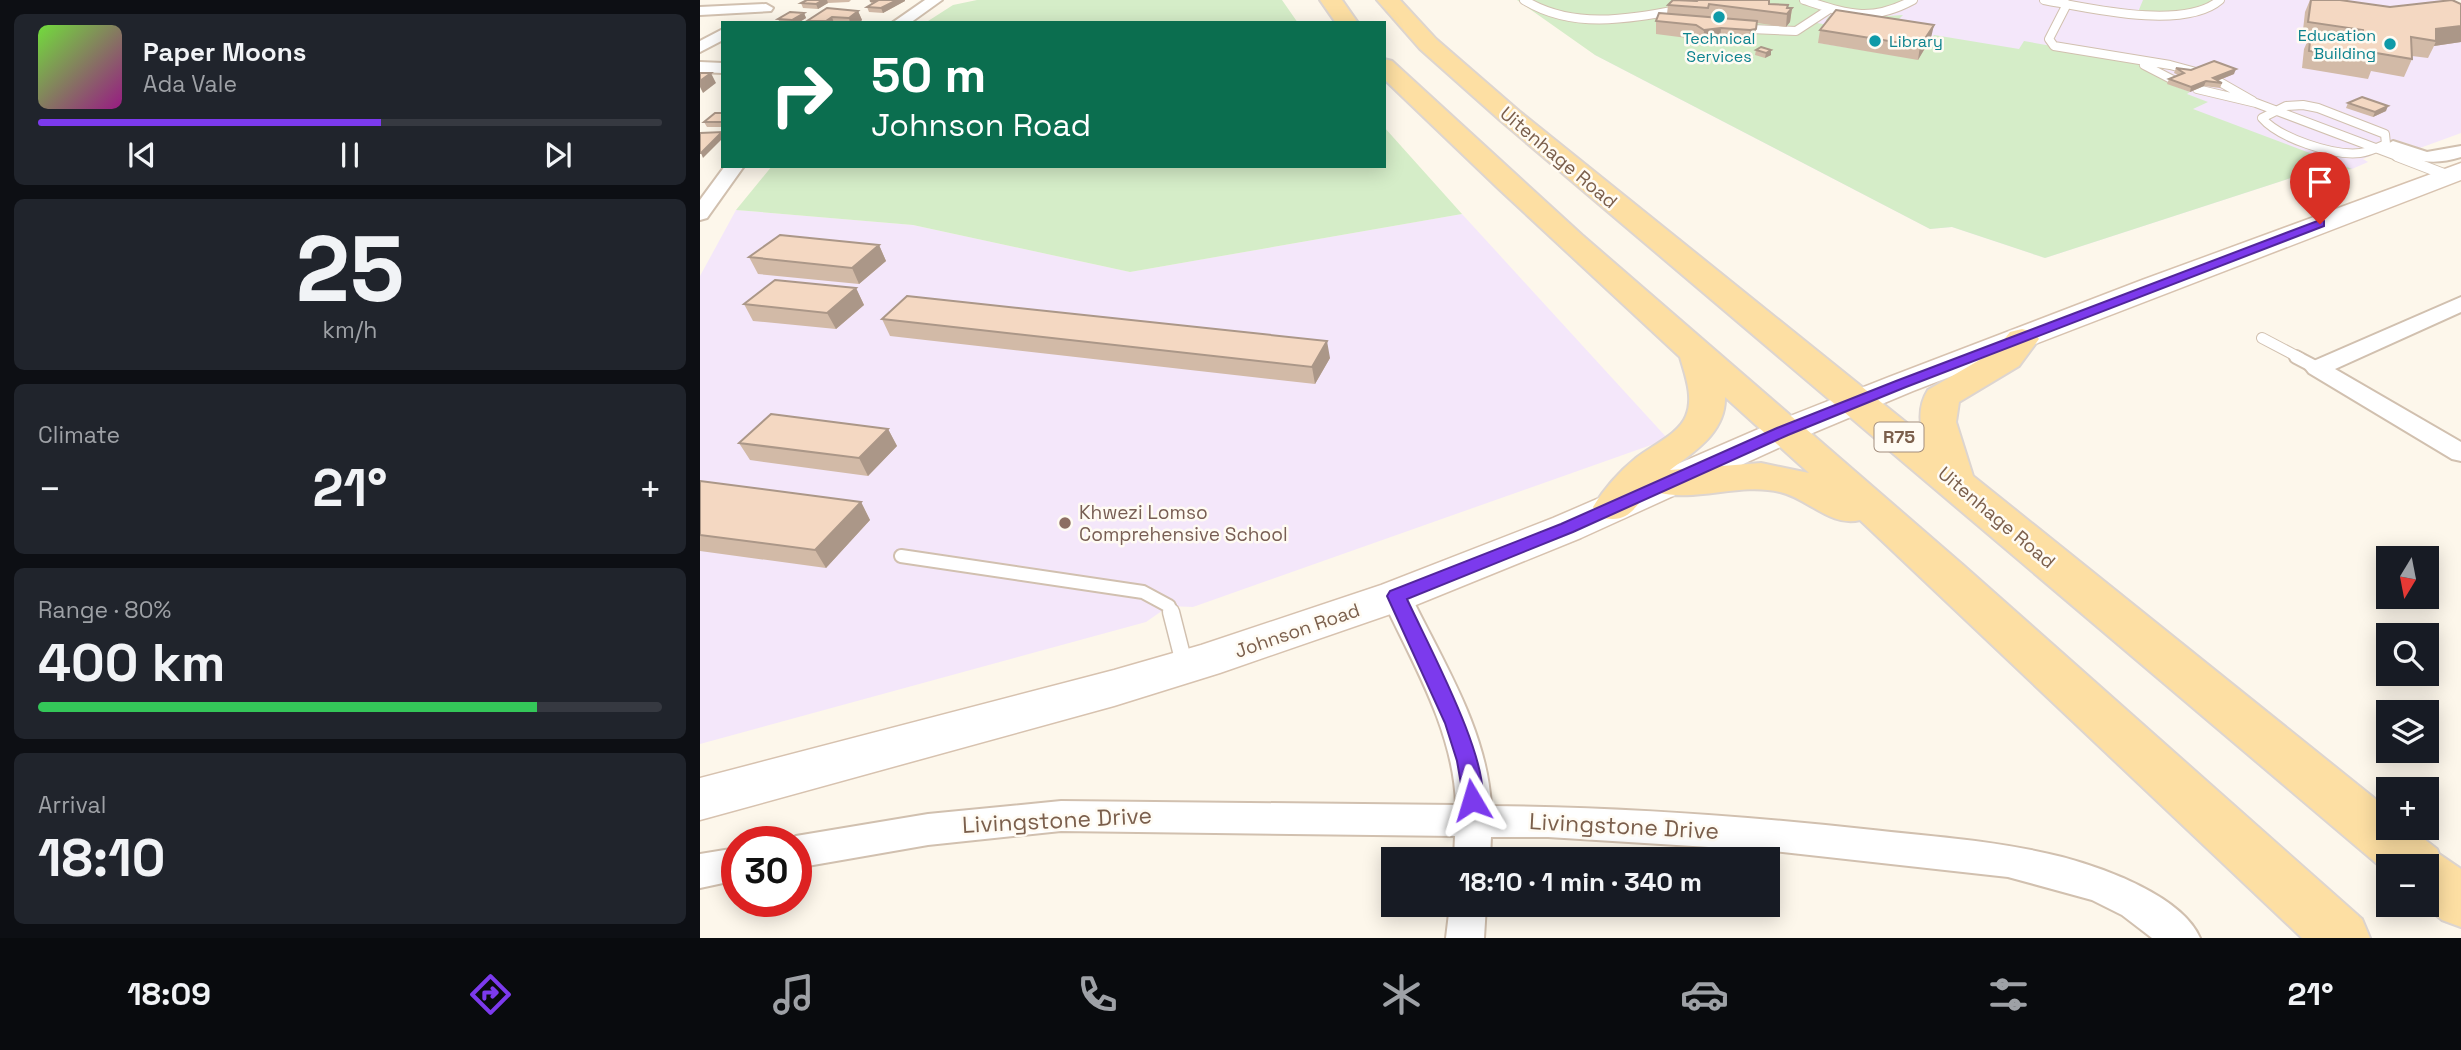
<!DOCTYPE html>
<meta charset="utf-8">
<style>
body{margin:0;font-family:"Space Grotesk",sans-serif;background:#20242c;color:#f1f3f6;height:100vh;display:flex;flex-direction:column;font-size:26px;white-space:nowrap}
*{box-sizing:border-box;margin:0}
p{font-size:23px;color:#9ea1a6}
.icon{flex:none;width:38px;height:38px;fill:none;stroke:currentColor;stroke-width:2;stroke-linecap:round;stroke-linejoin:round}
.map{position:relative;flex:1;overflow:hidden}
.details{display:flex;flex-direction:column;gap:14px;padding:14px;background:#0d0f14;width:700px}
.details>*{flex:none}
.top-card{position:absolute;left:21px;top:21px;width:665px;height:147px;border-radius:0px;box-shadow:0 4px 18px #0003;background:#0b6e4f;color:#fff;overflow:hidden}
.needle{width:46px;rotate:190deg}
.buttons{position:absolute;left:1676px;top:546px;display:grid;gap:14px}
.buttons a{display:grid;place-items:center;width:63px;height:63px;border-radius:0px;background:#171b24;box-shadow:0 4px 18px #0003;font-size:35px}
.speed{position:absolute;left:21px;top:826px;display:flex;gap:14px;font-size:35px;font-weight:700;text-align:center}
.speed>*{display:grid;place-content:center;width:91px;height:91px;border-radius:50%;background:#171b24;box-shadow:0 4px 18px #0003;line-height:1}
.speed .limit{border:10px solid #d22;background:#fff;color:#111}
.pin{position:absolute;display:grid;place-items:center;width:60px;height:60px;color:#fff;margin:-72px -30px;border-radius:50% 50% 50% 0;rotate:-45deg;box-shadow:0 0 7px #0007}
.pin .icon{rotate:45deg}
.me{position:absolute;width:77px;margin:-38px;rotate:353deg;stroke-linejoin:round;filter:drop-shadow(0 0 5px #0008)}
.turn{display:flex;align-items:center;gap:24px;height:147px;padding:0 35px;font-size:32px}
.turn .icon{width:91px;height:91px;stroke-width:2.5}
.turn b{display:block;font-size:49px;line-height:60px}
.big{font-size:52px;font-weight:800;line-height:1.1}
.details .card{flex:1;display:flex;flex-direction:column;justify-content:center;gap:10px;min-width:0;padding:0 24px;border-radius:10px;background:#20242c}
.details .dial{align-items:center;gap:0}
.dial b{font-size:91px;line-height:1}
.song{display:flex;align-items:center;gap:21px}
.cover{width:84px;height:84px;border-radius:10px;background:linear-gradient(135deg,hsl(100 70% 55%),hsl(310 70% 35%))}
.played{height:7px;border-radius:4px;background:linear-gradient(90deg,#7c3aed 55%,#363941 55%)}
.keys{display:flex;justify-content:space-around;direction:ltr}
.heat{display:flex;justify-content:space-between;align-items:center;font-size:38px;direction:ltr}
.charge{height:10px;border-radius:5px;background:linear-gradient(90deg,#34c759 80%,#363941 0)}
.trip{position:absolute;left:681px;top:847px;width:399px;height:70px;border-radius:0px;background:#171b24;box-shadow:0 4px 18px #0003;font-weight:800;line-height:70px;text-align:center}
.menu{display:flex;height:112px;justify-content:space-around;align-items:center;background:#090b0e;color:#9ea1a6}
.menu .icon{width:49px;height:49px}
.menu .selected{color:#7c3aed}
.menu b{font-size:32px;color:#f1f3f6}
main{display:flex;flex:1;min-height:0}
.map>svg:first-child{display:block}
</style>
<main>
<section class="details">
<div class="card">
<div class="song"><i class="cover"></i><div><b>Paper Moons</b><p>Ada Vale</p></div></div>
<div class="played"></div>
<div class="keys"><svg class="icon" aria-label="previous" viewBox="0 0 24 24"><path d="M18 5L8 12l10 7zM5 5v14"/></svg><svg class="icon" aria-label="pause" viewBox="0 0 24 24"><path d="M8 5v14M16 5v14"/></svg><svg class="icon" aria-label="next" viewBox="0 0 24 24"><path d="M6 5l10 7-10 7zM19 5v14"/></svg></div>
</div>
<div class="card dial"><b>25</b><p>km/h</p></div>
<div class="card"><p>Climate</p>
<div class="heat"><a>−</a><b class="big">21°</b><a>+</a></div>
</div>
<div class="card"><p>Range · 80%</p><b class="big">400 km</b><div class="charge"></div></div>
<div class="card"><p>Arrival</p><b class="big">18:10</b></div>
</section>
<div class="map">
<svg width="1761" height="938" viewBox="0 0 1761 938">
<rect width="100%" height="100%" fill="#fdf7eb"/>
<path fill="#f4e7fa" d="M835,0H1752L1761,4V133L1720,148L1703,142L1663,159L1668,162L1652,169L1603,174L1345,258L1252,227L1230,229L895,55Z
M36,210L213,225L430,272L762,214L968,439L493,607L469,606L446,622L0,744V276Z"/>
<path fill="#d5edc8" d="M277,0H582L598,23H225L253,5Z
M817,0H1213L1184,14L1128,10L1112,22L1128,25L1126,20L1129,16L1157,18L1203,15L1189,29L1119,43L1217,59L1234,35L1319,49L1324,41L1434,61L1475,81L1469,84L1490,92L1487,94L1508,102L1493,109L1652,169L1603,174L1345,258L1252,227L1230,229L895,55Z
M1443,0H1520C1510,22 1459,13 1438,12Z
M684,127L762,214L430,272L213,225L36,210L72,166H684Z"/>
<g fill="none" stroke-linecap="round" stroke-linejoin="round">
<g stroke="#d1c0af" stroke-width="10">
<path id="lane-far3" d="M824,0C873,30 928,19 982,9
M1104,0C1148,14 1170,23 1213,0
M1344,0C1388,8 1484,31 1520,0
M1367,4L1349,39L1354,46L1470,65L1496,72
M1051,29L1096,31L1128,10
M1444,65L1475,81
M1518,81L1553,101
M1497,89L1556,103L1702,158
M1603,105L1618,108L1685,134L1686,144C1677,148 1669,152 1660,153C1633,156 1579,138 1562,118L1586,106Z"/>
</g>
<g stroke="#d1c0af" stroke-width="12">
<path id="lane-far2" d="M1697,156L1749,176
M1562,338L1600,358"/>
</g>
<g stroke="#d1c0af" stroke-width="16">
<path id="lane-far1" d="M1596,357L1617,368
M201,556L443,592L469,606L471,614"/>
</g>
<g stroke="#d1c0af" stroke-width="19">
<path id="lane" d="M471,612L485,667"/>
</g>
<g stroke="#d1c0af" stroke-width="4">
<path id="street" d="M225,0H242L210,23H192Z
M66,4L73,8L71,11L0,15V7Z
M23,29V40L0,52V41Z
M0,62L23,63V73L0,72Z
M1693,141L1727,152L1761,146V157C1733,166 1713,161 1687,150L1684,146Z
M25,166H44L7,218L0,220V200Z
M1761,297V312L1635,369L1761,442V461L1752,459L1609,373L1605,368L1609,363Z
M696,585L706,588L711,596C743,662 787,730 791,806C918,807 1046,816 1173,830C1236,837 1300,841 1362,857C1404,868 1482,896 1500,938H1452L1422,915L1392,900L1308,877L1073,851L848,837H791L790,859H754L755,836L361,831L228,845L96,868V842H83L96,836L228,814L361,801L756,805C754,731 712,662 681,596L686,588Z
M37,848V880L0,888V854Z
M750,905H786L784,938H746Z"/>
</g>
<g stroke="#d7c2af" stroke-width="3">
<path id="secondary" d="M1761,163V180L1213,391L1096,440L881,538L711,607L520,673L414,706L0,820V778L414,670L501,645L681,585L853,518L1070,424L1189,377L1442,280Z"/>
</g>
<g stroke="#ddd5d0" stroke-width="4">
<path id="primary" d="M620,0H642L658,23H636Z
M677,0H700L736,39L819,111L1223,436C1219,420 1219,404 1228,390L1295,351L1310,332L1322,329L1334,332L1339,339L1319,366L1259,402L1256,422L1273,476L1689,810V828H1710L1737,849L1739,854L1761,869V927L1742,920L1724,905H1727V866H1689V874L801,121L720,49Z
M684,59L692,61L882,235L1263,565L1662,919L1670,938H1602L1160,520C1132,528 1107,498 1080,492C1039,482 996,503 956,492L953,486C934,507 930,525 899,517L893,507C904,489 920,471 936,458C951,446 979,434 986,416C994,397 985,375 980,357L799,189L684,79ZM1025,397L1109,473L1061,463L970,470C995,451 1026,432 1025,397Z"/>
</g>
<use href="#lane-far3" stroke="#fff" stroke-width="8"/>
<use href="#lane-far2" stroke="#fff" stroke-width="10"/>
<use href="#lane-far1" stroke="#fff" stroke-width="12"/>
<use href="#lane" stroke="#fff" stroke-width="16"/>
<use href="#street" fill="#fff" fill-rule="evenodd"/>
<use href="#secondary" fill="#fff" fill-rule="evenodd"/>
<use href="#primary" fill="#fddfa3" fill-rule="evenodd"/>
</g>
<path fill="#d2baa7" d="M107,0H151L149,2L128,3L118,9L103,8L101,3Z
M172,0H205V1L183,13L169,12L167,7L172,5L170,1Z
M1070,0L1069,4L1092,8L1090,22L1086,27L1057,23L1054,42L1049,43L1020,41L1003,43L995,39L956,34V21L967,14L968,5L997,1Z
M1610,0H1640L1690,7L1761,4V42L1734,46L1728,58L1712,56V59L1704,77L1671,71L1668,79L1602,68L1604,49L1608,40L1602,39L1605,12Z
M158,11L162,20L159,23H108L107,21Z
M104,13L106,18L98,23H80L78,19Z
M1120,30L1231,38L1218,60L1118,43Z
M1056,50L1071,55L1065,58L1055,55Z
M1476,68L1534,74L1517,81L1522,83L1520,88L1504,86L1490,92L1467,84L1469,79L1478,75L1474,73Z
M1648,103L1686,111L1673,117L1646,108Z
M23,113V127H7L4,122Z
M179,245L186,261L159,284L58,274L49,257Z
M156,288L164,305L136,329L53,321L44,304Z
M182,319L630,358L615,384L190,336Z
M188,429L197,446L168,476L50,460L39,443Z
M0,481L161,502L170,520L126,568L0,551Z"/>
<path fill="#ab9788" d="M123,0H127L128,3L118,9L116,4Z
M197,0H205V1L183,13L181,8Z
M1092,8L1090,22L1086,27L1087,14Z
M158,11L162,20L159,23H150L149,18Z
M104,13L106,18L98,23H94L92,20Z
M132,17L134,23H127L126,21Z
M1057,21L1054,42L1049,43L1050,30Z
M1234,25L1231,38L1218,60L1220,46Z
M1761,26V42L1734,46L1736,41V29Z
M1021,28L1020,41L1003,43L1004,30Z
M1071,50V55L1065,58L1066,53Z
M1536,69L1534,74L1514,82L1513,78Z
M11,73L16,83L3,93L0,87V81Z
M1506,81L1504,86L1490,92L1491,87Z
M1688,106L1686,111L1673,117L1675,112Z
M22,132L23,138L3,158L1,153Z
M179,245L186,261L159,284L152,268Z
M156,288L164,305L136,329L127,313Z
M627,341L630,358L615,384L612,367Z
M188,429L197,446L168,476L159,458Z
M161,502L170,520L126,568L115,550Z"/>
<path fill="#f4d8c2" stroke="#ab9788" stroke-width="2" d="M107,0H123L116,4L101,3Z
M172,0H197L181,8L167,7L177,1H170Z
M973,0L997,1L998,0H1069V4L1088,5L1087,8H1092L1087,14L1009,4L1008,8L968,5Z
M1611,0H1640L1690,7L1752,0L1761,4V26L1736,29V41L1711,37L1712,59L1676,53V61L1609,51L1611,32L1662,40L1663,30L1608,22Z
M127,8L158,11L149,18L132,17L126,21H107Z
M1136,10L1234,25L1220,46L1120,30Z
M90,12L104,13L92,20L78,19Z
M959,13L1057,21L1056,29L1050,30L1021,28L1004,30L996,25L956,21Z
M1061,47L1071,50L1066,53L1056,50Z
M1514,61L1536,69L1513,78L1522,83L1506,81L1491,87L1469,79L1484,73L1476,68L1491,70Z
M0,73H11L0,81Z
M1662,97L1688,106L1675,112L1648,103Z
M15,113H23V122H4Z
M22,132L1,153H0V133Z
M80,235L179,245L152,268L49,257Z
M75,280L156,288L127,313L44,304Z
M207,296L627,341L612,367L182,319Z
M71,414L188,429L159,458L39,443Z
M0,481L161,502L115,550L0,535Z"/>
<path fill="#7c3aed" stroke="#51269a" stroke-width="2" d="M1620,220L1624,221V226L1206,387L1088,435L873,532L707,599C724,637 797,771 780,807L772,809L765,807L757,761L745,723L687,596L690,591L861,524L1077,428L1196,381Z"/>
<g fill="#0f9aa8" stroke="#fffbf3" stroke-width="2.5">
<circle cx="1019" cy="17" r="7"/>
<circle cx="1175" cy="41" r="7"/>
<circle cx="1690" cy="44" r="7"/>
</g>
<circle fill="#8d6e63" stroke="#fffbf3" stroke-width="2.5" cx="365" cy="523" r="7"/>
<g text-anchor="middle" stroke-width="5" stroke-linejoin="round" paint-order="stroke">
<g font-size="16" fill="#0d838f" stroke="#fffbf3" text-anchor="end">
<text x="1676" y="41">Education<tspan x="1676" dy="18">Building</tspan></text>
<text x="1019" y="44" text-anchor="middle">Technical<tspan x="1019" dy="18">Services</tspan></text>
<text x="1189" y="47" text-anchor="start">Library</text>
</g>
<rect fill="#fffbf3" stroke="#a38e7e" stroke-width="2" x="1174.5" y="422.5" width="49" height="29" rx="5"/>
<g font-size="18" font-weight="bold" fill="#7b5f4c">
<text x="1199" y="443">R75</text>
</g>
<g font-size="19" fill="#7b5f4c" stroke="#fffbf3">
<text transform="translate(859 157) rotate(40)" y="7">Uitenhage Road</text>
<text transform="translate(1297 517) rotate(40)" y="7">Uitenhage Road</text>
<text transform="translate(597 630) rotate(-19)" y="7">Johnson Road</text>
</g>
<g font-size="19" fill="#785e54" stroke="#fffbf3" text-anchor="start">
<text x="379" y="519">Khwezi Lomso<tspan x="379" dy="22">Comprehensive School</tspan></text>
</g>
<g font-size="23" fill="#7b5f4c" stroke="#fffbf3">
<text transform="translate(357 820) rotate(-3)" y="8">Livingstone Drive</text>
<text transform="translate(924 826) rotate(3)" y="8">Livingstone Drive</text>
</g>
</g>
</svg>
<div class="buttons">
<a><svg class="needle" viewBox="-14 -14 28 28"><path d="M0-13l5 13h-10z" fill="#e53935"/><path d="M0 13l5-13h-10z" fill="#9ea1a6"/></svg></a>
<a><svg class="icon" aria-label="search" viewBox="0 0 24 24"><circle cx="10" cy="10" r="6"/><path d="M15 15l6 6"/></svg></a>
<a><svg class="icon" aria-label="layers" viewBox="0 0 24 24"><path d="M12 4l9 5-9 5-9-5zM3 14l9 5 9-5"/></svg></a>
<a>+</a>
<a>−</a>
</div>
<div class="speed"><div class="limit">30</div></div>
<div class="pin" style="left:1620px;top:224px;background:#d93025"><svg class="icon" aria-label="arrive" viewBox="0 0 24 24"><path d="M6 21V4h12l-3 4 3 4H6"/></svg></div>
<svg class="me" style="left:772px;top:800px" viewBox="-20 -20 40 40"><path d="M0-17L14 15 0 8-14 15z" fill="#7c3aed" stroke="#fff" stroke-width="4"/></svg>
<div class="trip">18:10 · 1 min · 340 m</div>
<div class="top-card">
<div class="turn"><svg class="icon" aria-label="right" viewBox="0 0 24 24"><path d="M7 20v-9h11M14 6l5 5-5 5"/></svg><div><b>50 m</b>Johnson Road</div></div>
</div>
</div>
</main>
<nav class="menu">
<b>18:09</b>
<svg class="icon selected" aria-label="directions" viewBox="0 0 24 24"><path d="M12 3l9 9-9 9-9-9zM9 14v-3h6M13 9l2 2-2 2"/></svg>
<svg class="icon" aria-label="music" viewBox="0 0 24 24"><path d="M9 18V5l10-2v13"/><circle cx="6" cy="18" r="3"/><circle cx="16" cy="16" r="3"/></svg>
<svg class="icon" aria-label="phone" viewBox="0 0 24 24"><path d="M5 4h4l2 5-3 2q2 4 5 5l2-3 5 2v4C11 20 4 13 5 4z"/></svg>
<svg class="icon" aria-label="climate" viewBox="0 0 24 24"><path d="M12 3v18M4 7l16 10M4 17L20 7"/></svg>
<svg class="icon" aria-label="car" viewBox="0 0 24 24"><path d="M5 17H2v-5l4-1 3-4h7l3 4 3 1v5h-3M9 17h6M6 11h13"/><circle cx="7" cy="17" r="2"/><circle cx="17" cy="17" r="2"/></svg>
<svg class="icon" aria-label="filters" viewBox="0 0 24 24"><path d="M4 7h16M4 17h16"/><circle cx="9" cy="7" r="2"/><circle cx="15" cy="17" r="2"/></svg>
<b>21°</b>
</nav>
